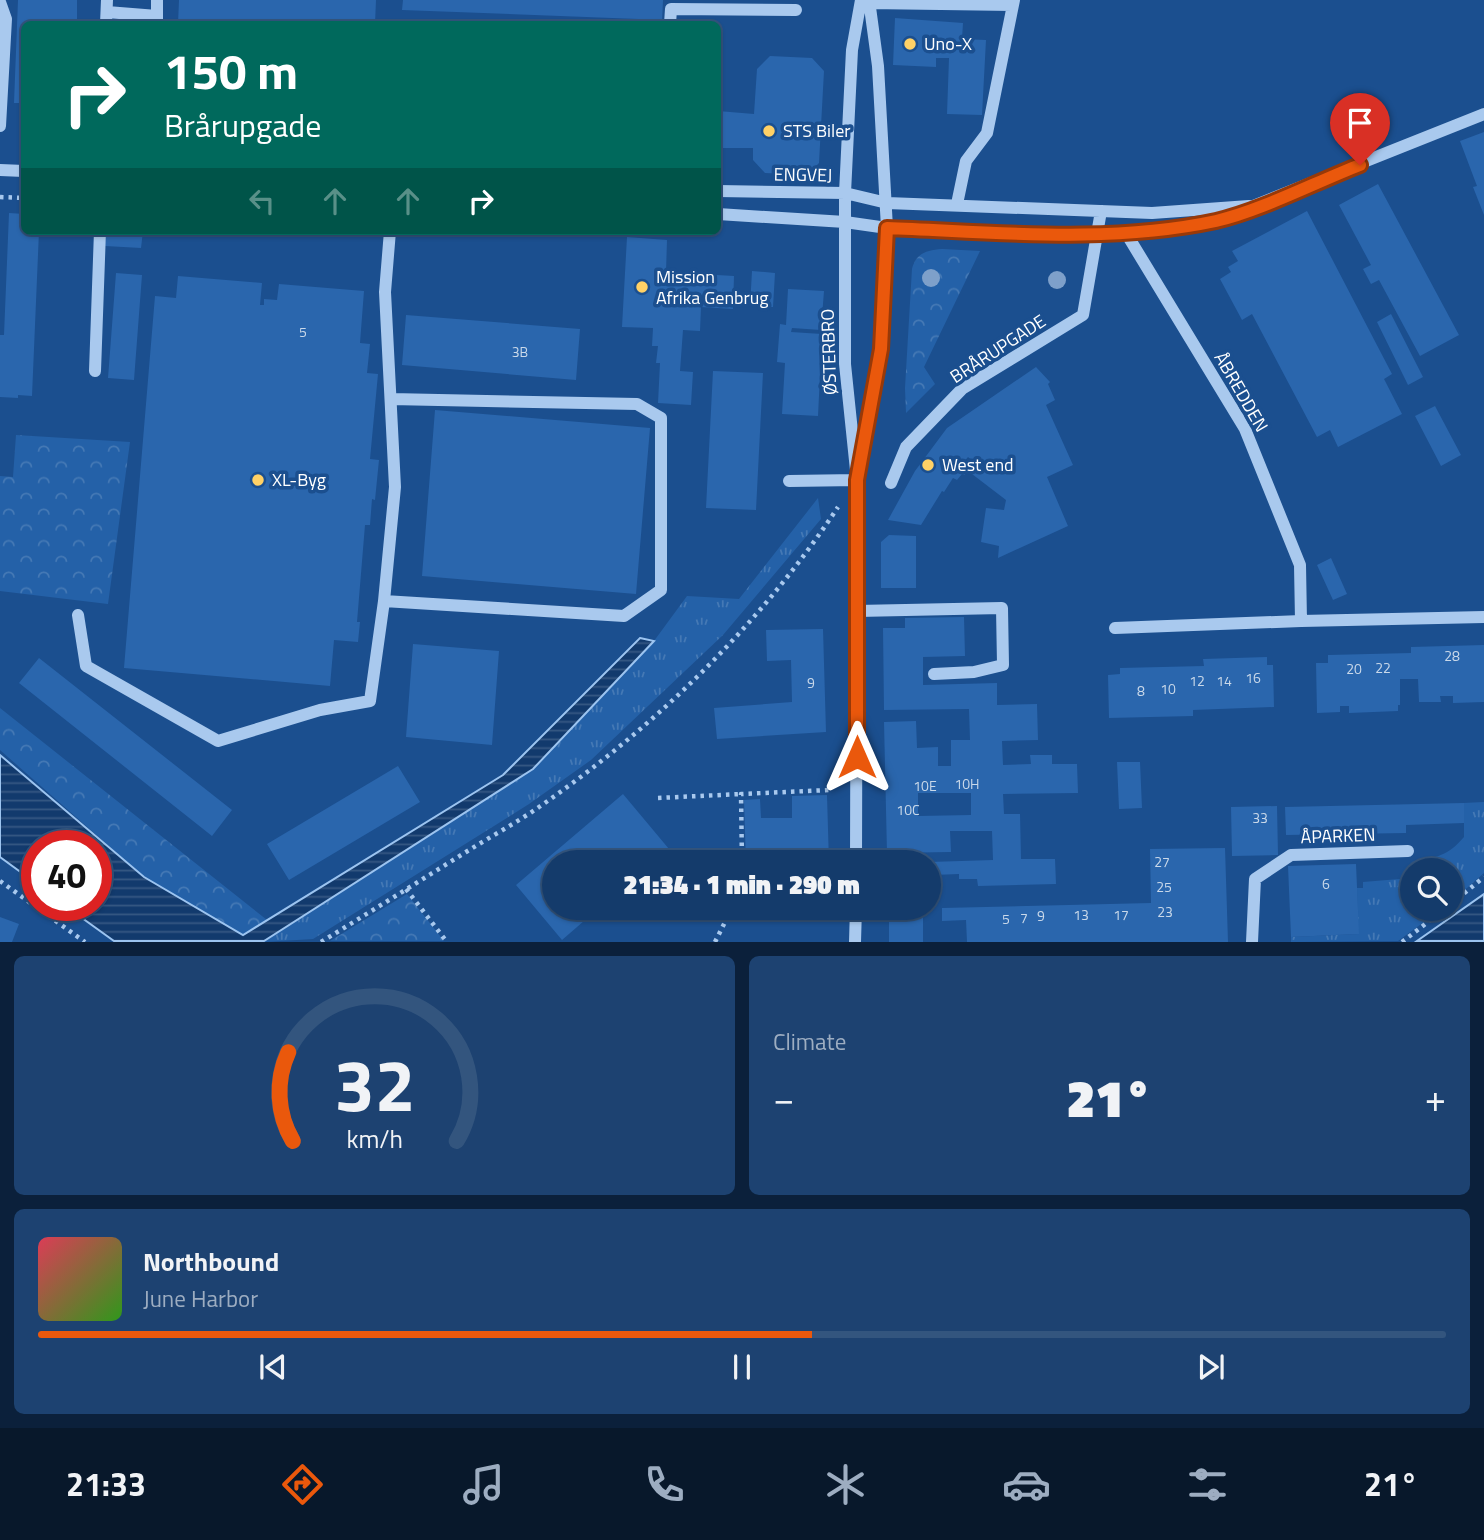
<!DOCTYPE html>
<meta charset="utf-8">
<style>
body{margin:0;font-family:"Titillium Web",sans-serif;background:#1d4271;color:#f1f3f6;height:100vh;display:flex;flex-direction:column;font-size:26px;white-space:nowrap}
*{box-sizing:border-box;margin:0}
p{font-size:23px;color:#9dadc1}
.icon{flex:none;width:38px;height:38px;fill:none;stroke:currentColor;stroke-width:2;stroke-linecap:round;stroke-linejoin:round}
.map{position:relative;height:942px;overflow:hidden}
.panel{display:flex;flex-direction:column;gap:14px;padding:14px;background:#0b203b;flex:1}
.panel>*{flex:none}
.top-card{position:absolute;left:21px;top:21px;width:700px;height:214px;border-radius:10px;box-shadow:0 2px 5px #0004,0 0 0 2px #33557e;background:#00695c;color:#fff;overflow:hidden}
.tools{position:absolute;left:1400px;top:858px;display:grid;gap:14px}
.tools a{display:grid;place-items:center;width:63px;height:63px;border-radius:50%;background:#143b6b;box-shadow:0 2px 5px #0004,0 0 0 2px #33557e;font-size:35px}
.speed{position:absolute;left:21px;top:830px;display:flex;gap:14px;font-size:35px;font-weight:700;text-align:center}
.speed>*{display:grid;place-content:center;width:91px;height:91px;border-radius:50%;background:#143b6b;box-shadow:0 2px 5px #0004,0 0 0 2px #33557e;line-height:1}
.speed .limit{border:10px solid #d22;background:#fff;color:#111}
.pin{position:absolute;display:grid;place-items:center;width:60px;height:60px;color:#fff;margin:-72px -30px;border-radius:50% 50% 50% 0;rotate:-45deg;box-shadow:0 0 7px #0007}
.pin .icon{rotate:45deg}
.me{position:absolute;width:77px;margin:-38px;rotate:0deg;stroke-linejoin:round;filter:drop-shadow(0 0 5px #0008)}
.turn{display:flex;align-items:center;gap:24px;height:147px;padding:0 28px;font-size:32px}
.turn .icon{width:91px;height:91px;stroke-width:2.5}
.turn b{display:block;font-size:49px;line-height:60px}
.lanes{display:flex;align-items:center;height:66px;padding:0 28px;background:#0003;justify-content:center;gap:35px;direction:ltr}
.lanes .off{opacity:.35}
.big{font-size:52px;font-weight:800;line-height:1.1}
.panel .tile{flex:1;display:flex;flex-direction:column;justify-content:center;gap:10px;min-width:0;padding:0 24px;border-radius:10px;background:#1d4271}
.panel .dial{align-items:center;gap:0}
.dial svg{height:182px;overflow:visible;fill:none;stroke:#33557e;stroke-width:7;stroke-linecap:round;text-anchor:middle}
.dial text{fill:#f1f3f6;stroke:none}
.song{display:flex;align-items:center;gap:21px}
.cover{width:84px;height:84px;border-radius:10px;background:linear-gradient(135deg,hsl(350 70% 55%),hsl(110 70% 35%))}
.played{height:7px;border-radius:4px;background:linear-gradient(90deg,#ea580c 55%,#33557e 55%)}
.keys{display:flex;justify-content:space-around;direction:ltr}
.heat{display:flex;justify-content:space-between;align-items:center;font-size:38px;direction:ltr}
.panel .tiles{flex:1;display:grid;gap:14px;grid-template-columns:1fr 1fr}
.tile:last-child{grid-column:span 2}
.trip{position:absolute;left:542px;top:850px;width:399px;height:70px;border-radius:35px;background:#143b6b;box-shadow:0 2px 5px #0004,0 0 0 2px #33557e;font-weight:800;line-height:70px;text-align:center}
.tabs{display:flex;height:112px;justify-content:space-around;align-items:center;background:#08182b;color:#9dadc1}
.tabs .icon{width:49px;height:49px}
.tabs .on{color:#ea580c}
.tabs b{font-size:32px;color:#f1f3f6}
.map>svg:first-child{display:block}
</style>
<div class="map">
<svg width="1484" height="942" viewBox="0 0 1484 942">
<defs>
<pattern id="grass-tufts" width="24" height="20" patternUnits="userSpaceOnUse" patternTransform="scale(1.75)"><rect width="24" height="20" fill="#2461a8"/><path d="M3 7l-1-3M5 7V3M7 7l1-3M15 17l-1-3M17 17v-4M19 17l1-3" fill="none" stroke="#4579b5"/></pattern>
<pattern id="forest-crowns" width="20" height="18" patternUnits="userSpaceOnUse" patternTransform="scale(1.75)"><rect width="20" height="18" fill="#2461a8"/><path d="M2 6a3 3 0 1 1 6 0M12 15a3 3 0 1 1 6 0" fill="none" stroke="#4579b5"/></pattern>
<pattern id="water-rules" width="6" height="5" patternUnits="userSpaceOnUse" patternTransform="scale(1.75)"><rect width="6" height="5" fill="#123a6d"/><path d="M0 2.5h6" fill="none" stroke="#365883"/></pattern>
</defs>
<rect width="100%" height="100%" fill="#1b4f8f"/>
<path fill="url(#grass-tufts)" d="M818,498L821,519L723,635L591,760L529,804L313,939L264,942L533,769L654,641L687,596L739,599Z
M1484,802V873L1451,902V870H1413L1412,862C1437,857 1448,856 1464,837V803Z
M1412,878V908H1443L1398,941L1291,942V937L1358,934L1357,888H1363V882Z"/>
<path fill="url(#forest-crowns)" d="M942,249L980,251L924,367L935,384L906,413L905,388L912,269C916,253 927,250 942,249Z
M16,435L130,442L108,604L0,591V476L13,477Z
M0,708L267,920L243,935L144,877L0,750Z
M407,894L444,941H330Z"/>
<path fill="url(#water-rules)" stroke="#9cc4f0" stroke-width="2" d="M640,638L654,641L533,769L264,941H114L64,905H96V845H37V884L0,857V755L144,877L243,935L503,775Z
M1484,894V941H1417Z"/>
<path fill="#2a66ad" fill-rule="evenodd" d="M18,0H77V24H24V103H14Z
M179,0H376L375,24H178Z
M403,0H663L662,23L638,21V19L402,10Z
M895,18L963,23L962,39L986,40L982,115L947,114L949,58H936V67L893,65Z
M770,56L812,58L824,71L819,163L807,175L765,173L753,160V148H718V111L754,114L757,69Z
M1484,132V215L1473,187L1477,186L1460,141Z
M1378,184L1459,335L1420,356L1379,280L1371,284L1363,269L1371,265L1339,205Z
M1307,211L1392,374L1384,379L1402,414L1338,447L1330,430L1317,437L1252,314L1242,320L1220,279L1231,272L1228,267L1238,261L1232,251Z
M9,213L24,214V231H39L32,396L18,395V398L0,397V335H4Z
M106,231H143L141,248L105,246Z
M627,237L667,240L666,272L734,276L733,309L701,307L700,331L683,330L680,371L693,372L691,405L658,403L660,363H656L658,346H652L653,328L622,327Z
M752,271L775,273L773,307L750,306Z
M116,273L142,275L134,380L108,378Z
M178,276L262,283L260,305H264V299L277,300L279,284L364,291L360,343L370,344L367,373L378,374L370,459L379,460L375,500L372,499L370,525H365L357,622H360L358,642L334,640L330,686L124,668L155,296L176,298Z
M788,289L824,291L821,330L792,328L791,332L822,334L818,416L782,414L785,363L777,362L780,324L786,325Z
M1391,314L1423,377L1408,385L1377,322Z
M406,315L580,329L576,380L402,365Z
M1036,367L1050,382L1048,384L1055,400L1046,405L1073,465L1047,477L1068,526L998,558L999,546L981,542L986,508L1004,510L1006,500L972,474L978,465L968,457L963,463L967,466L965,475L962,474L957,480L953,478L944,492L942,491L921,525L888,520L915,471L947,428Z
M713,371L763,373L756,510L706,508Z
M1435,406L1461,455L1441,466L1415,416Z
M435,410L650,428L636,594L422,576Z
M889,535L916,536V588H881V542Z
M1331,558L1347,594L1333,600L1317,565Z
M964,617L965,656L923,657V685L997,683V705L1037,704L1038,740L1002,741L1003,765L1031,764L1030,755H1052V764H1077L1078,793L1003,794L1004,814H1020L1021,859H1055L1056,884L978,886L977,879H959V874L933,875L929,871V862L993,860L992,831H950L951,852L887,853L884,722L916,721L917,748L938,747V766H951V740H970L969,709L884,710L883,628H905V618ZM918,793H971V815L918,816Z
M823,629L826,732L717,739L714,708L792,702L791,660L767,661L766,630Z
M413,644L499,651L492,745L406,737Z
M1484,645V702L1453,703V696H1440L1441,702H1419L1418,679H1400V705H1398V711L1349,713V706H1340V712L1317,713L1316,663H1328V655L1411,653V647Z
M1267,657V665H1273L1274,707L1193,710V716L1109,718L1108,675L1120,674V668L1204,666L1203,659Z
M39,658L232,810L212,836L19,683Z
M1117,762H1140L1142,808L1119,809Z
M398,766L420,802L289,880L267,844Z
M623,794L669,849L653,863H555V908H599L562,940L516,885Z
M827,795L829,863H746L744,800L760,799L761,818H792V796Z
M1464,803V823L1406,825V833L1286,835L1285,807Z
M1277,806L1278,855L1232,856L1231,807Z
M1225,848L1228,942H967L966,920L942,921V908L1151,903L1150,849Z
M1356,864L1359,934L1291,937L1288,866Z
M889,908H923V942H889Z
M0,917L19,924L12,942H0Z"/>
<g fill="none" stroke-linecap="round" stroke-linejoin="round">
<path stroke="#a9c9ee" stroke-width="4.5" stroke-dasharray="3.5 5" stroke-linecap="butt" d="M0,197L24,198
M658,798L741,794
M742,863L741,794L830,790
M0,881L85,942
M406,889L447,942
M1451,904L1484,877
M321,942C370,912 418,882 466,852C490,837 516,823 539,807C655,727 760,625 838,507
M715,942L732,908
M1402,942L1446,908"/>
<path stroke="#a9c9ee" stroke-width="12" d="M0,2L6,19L0,126
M869,3L1013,5
M107,12L157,16
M106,24L107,0
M157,24V0
M670,24L671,9L796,10
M0,170L24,171
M718,191L845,193L887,203L1152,213L1249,206
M957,204L966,161L987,133L1014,0
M718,214L845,222L887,228L1097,235L1150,232L1218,220L1484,114
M1126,233L1245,429L1300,565L1301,621L1484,617
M95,371L100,231
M859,465L881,349L887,228L878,66L869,0
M789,481L857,480
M891,483L906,447L962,389L1083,315L1101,211
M384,601L624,616L661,590V418L637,404L391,399
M857,611L1002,608L1003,665L974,672L934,674
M78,615L86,666L218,741L320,710L370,701L384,601L395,487L385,292L390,231
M1115,628L1301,621
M856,863L857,480L845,364V193L852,50L861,0
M855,942L856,908
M1252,942L1255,879L1291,855L1408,851"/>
</g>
<g fill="#7ea0ca">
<circle cx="931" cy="278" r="9"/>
<circle cx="1057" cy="280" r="9"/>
</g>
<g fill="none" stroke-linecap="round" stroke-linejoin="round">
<g stroke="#983908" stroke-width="18">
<path id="route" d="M857,757V480L881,349L887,228C996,232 1108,244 1216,221C1260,211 1316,182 1360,165"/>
</g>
<use href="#route" stroke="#ea580c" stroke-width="12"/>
</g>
<g fill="#ffd166" stroke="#1b4f8f" stroke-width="2.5">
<circle cx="910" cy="44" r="7"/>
<circle cx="769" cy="131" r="7"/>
<circle cx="642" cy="287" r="7"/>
<circle cx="928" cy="465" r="7"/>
<circle cx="258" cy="480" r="7"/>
</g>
<g text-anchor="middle" stroke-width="7" stroke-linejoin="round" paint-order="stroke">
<g font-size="14" fill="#cad9ea">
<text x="303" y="337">5</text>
<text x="520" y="357">3B</text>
<text x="1452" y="661">28</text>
<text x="1383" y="673">22</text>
<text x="1354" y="674">20</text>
<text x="1253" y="683">16</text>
<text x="1197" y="686">12</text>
<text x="1224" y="686">14</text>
<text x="811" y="688">9</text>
<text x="1168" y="694">10</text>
<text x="1141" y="696">8</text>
<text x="967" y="789">10H</text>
<text x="925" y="791">10E</text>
<text x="908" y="815">10C</text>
<text x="1260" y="823">33</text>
<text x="1162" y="867">27</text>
<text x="1326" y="889">6</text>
<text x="1164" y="892">25</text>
<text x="1165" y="917">23</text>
<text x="1081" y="920">13</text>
<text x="1121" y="920">17</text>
<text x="1041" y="921">9</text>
<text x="1024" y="923">7</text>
<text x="1006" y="924">5</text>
</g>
<g font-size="18" fill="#fff" stroke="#1b4f8f" text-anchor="start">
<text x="924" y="50">Uno-X</text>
<text x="783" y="137">STS Biler</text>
<text x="656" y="283">Mission<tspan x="656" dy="21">Afrika Genbrug</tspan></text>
<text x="942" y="471">West end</text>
<text x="272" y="486">XL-Byg</text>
</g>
<g font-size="18" fill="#fff" stroke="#1b4f8f">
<text transform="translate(803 175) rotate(1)" y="6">ENGVEJ</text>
<text transform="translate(998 349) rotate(-33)" y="6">BRÅRUPGADE</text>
<text transform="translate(829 352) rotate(-92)" y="6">ØSTERBRO</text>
<text transform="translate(1241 392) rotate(60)" y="6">ÅBREDDEN</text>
<text transform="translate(1338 836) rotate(-2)" y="6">ÅPARKEN</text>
</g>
</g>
</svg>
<div class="tools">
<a><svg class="icon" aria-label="search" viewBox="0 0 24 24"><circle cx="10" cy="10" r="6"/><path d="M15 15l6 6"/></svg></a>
</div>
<div class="speed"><div class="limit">40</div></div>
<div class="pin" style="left:1360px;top:165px;background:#d93025"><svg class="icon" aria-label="arrive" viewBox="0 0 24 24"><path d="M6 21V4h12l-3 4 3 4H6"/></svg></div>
<svg class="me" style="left:857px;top:757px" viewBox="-20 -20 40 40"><path d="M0-17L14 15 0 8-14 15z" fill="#ea580c" stroke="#fff" stroke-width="4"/></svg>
<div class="trip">21:34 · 1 min · 290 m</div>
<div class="top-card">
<div class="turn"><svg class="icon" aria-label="right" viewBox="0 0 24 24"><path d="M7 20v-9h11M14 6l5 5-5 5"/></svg><div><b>150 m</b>Brårupgade</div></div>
<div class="lanes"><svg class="icon off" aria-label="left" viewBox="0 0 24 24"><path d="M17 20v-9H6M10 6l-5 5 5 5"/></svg><svg class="icon off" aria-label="ahead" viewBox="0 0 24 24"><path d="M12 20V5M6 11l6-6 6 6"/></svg><svg class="icon off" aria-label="ahead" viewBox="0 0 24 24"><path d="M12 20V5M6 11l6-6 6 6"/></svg><svg class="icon" aria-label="right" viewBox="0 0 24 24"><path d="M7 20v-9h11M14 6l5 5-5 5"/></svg></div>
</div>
</div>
<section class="panel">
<div class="tiles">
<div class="tile dial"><svg viewBox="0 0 100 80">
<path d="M14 69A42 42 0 1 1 86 69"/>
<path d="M14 69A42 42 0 0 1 12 30" stroke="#ea580c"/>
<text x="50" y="56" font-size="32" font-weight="700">32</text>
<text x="50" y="72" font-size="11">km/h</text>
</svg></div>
<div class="tile"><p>Climate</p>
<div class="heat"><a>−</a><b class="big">21°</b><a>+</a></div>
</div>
<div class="tile">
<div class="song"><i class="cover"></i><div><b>Northbound</b><p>June Harbor</p></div></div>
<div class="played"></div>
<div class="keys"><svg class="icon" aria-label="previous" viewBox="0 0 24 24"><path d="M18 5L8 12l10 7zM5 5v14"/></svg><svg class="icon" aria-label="pause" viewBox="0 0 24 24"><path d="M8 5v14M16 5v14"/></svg><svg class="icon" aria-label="next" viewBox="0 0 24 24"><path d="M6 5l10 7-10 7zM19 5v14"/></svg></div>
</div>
</div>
</section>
<nav class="tabs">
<b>21:33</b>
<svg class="icon on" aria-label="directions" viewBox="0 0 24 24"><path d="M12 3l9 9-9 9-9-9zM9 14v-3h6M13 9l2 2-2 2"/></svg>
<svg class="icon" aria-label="music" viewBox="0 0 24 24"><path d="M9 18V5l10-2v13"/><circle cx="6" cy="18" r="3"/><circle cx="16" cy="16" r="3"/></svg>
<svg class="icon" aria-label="phone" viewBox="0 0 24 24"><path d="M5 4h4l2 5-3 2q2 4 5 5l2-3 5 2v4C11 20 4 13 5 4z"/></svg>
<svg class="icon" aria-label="climate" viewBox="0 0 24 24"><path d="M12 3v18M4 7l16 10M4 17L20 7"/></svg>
<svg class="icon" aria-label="car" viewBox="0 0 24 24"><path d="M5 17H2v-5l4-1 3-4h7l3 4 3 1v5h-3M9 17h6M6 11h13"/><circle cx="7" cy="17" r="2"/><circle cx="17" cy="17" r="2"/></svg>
<svg class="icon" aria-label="filters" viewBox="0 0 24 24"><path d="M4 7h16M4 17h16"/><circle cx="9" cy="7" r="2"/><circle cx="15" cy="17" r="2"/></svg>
<b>21°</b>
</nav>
